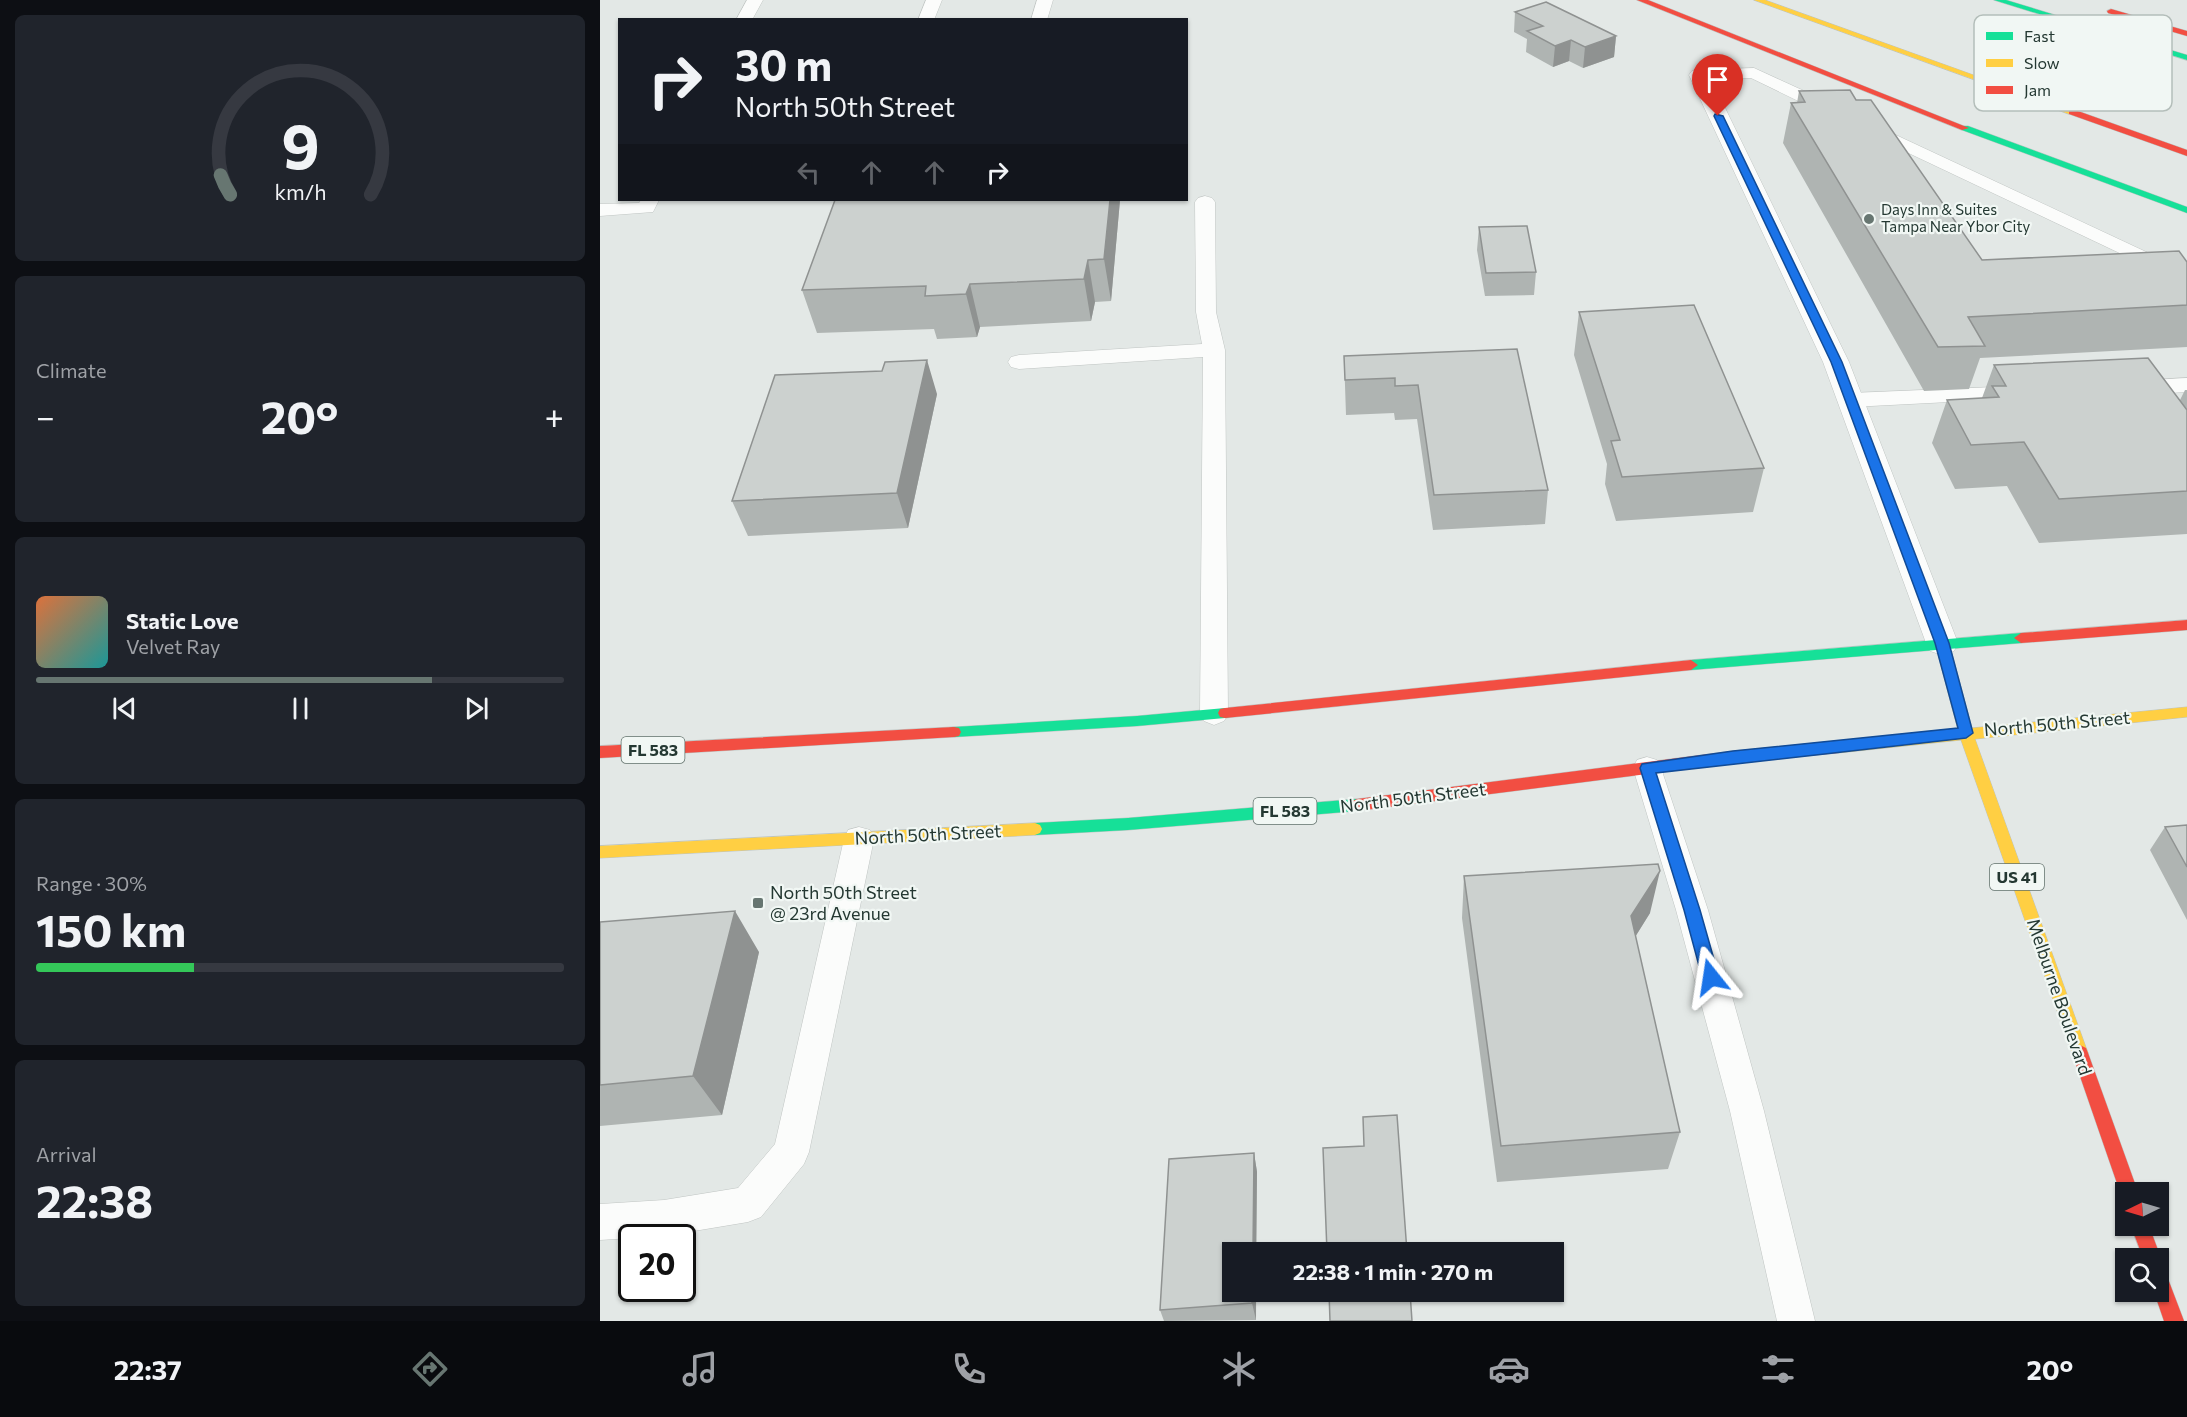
<!DOCTYPE html>
<meta charset="utf-8">
<style>
body{margin:0;font-family:Commissioner,sans-serif;background:#20242c;color:#f1f3f6;height:100vh;display:flex;flex-direction:column;font-size:22px;white-space:nowrap}
*{box-sizing:border-box;margin:0}
p{font-size:20px;color:#9ea1a6}
.icon{flex:none;width:33px;height:33px;fill:none;stroke:currentColor;stroke-width:2;stroke-linecap:round;stroke-linejoin:round}
.map{position:relative;flex:1;overflow:hidden}
.sheet{display:flex;flex-direction:column;gap:15px;padding:15px;background:#0d0f14;width:600px}
.sheet>*{flex:none}
.banner{position:absolute;left:18px;top:18px;width:570px;height:183px;border-radius:0px;box-shadow:0 2px 4px #0004;background:#171b24;color:#f1f3f6;overflow:hidden}
.needle{width:39px;rotate:265deg}
.controls{position:absolute;left:1515px;top:1182px;display:grid;gap:12px}
.controls a{display:grid;place-items:center;width:54px;height:54px;border-radius:0px;background:#171b24;box-shadow:0 2px 4px #0004;font-size:30px}
.speed{position:absolute;left:18px;top:1224px;display:flex;gap:12px;font-size:30px;font-weight:700;text-align:center}
.speed>*{display:grid;place-content:center;width:78px;height:78px;border-radius:50%;background:#171b24;box-shadow:0 2px 4px #0004;line-height:1}
.speed .limit{border:3px solid #111;border-radius:9px;background:#fff;color:#111}
.pin{position:absolute;display:grid;place-items:center;width:51px;height:51px;color:#fff;margin:-62px -26px;border-radius:50% 50% 50% 0;rotate:-45deg;box-shadow:0 0 6px #0007}
.pin .icon{rotate:45deg}
.me{position:absolute;width:66px;margin:-33px;rotate:345deg;stroke-linejoin:round;filter:drop-shadow(0 0 4px #0008)}
.turn{display:flex;align-items:center;gap:21px;height:126px;padding:0 18px;font-size:27px}
.turn .icon{width:78px;height:78px;stroke-width:2.5}
.turn b{display:block;font-size:42px;line-height:51px}
.lanes{display:flex;align-items:center;height:57px;padding:0 18px;background:#0003;justify-content:center;gap:30px;direction:ltr}
.lanes .off{opacity:.35}
.big{font-size:45px;font-weight:700;line-height:1.1}
.sheet .widget{flex:1;display:flex;flex-direction:column;justify-content:center;gap:9px;min-width:0;padding:0 21px;border-radius:9px;background:#20242c}
.sheet .dial{align-items:center;gap:0}
.dial svg{height:156px;overflow:visible;fill:none;stroke:#363941;stroke-width:7;stroke-linecap:round;text-anchor:middle}
.dial text{fill:#f1f3f6;stroke:none}
.song{display:flex;align-items:center;gap:18px}
.cover{width:72px;height:72px;border-radius:9px;background:linear-gradient(135deg,hsl(20 70% 55%),hsl(180 70% 35%))}
.played{height:6px;border-radius:3px;background:linear-gradient(90deg,#677671 75%,#363941 75%)}
.keys{display:flex;justify-content:space-around;direction:ltr}
.heat{display:flex;justify-content:space-between;align-items:center;font-size:33px;direction:ltr}
.charge{height:9px;border-radius:4px;background:linear-gradient(90deg,#34c759 30%,#363941 0)}
.trip{position:absolute;left:622px;top:1242px;width:342px;height:60px;border-radius:0px;background:#171b24;box-shadow:0 2px 4px #0004;font-weight:700;line-height:60px;text-align:center}
.dock{display:flex;height:96px;justify-content:space-around;align-items:center;background:#090b0e;color:#9ea1a6}
.dock .icon{width:42px;height:42px}
.dock .active{color:#677671}
.dock b{font-size:27px;color:#f1f3f6}
main{display:flex;flex:1;min-height:0}
.map>svg:first-child{display:block}
</style>
<main>
<section class="sheet">
<div class="widget dial"><svg viewBox="0 0 100 80">
<path d="M14 69A42 42 0 1 1 86 69"/>
<path d="M14 69A42 42 0 0 1 9 59" stroke="#677671"/>
<text x="50" y="56" font-size="32" font-weight="700">9</text>
<text x="50" y="72" font-size="11">km/h</text>
</svg></div>
<div class="widget"><p>Climate</p>
<div class="heat"><a>−</a><b class="big">20°</b><a>+</a></div>
</div>
<div class="widget">
<div class="song"><i class="cover"></i><div><b>Static Love</b><p>Velvet Ray</p></div></div>
<div class="played"></div>
<div class="keys"><svg class="icon" aria-label="previous" viewBox="0 0 24 24"><path d="M18 5L8 12l10 7zM5 5v14"/></svg><svg class="icon" aria-label="pause" viewBox="0 0 24 24"><path d="M8 5v14M16 5v14"/></svg><svg class="icon" aria-label="next" viewBox="0 0 24 24"><path d="M6 5l10 7-10 7zM19 5v14"/></svg></div>
</div>
<div class="widget"><p>Range · 30%</p><b class="big">150 km</b><div class="charge"></div></div>
<div class="widget"><p>Arrival</p><b class="big">22:38</b></div>
</section>
<div class="map">
<svg width="1587" height="1321" viewBox="0 0 1587 1321">
<rect width="100%" height="100%" fill="#e3e8e6"/>
<g fill="none" stroke-linecap="round" stroke-linejoin="round">
<g stroke="#c0c5c3" stroke-width="1">
<path id="lane" d="M147,0H163L152,20H136Z
M326,0H342L334,20H318Z
M437,0H453L447,20H431Z
M1154,68L1237,106L1240,110L1237,114H1225L1151,78L1099,80L1091,75L1099,70Z
M1268,122L1587,271V285L1262,131L1259,127L1262,123Z
M605,196L612,198L615,202L616,312L625,350L628,714L624,721L614,725L604,721L600,714L603,357L419,369L411,367L408,362L411,357L419,355L602,344L596,312L595,202L598,198Z
M41,200H59L53,212L0,216V204L39,203Z
M1587,378V392L1534,395L1526,393L1523,388L1526,383L1534,381Z
M1420,386L1428,388L1431,393L1428,398L1251,407L1243,405L1240,400L1243,395L1251,393Z
M1047,757L1057,760L1061,768L1108,910L1164,1111L1215,1321H1177L1130,1111L1076,910L1033,768L1037,760Z
M259,827L270,830L274,839L209,1152L204,1164L161,1217L148,1222L64,1236L0,1240V1204L64,1200L138,1188L175,1144L244,839L248,830Z"/>
</g>
<g stroke="#c0c5c3" stroke-width="1">
<path id="street" d="M1099,69L1106,71L1109,75L1249,362L1358,643L1354,651L1342,655L1330,651L1326,643L1223,362L1089,75L1092,71Z"/>
</g>
<g stroke="#bcc4c2" stroke-width="1">
<path id="fast" d="M1394,0H1406L1587,55V60Z
M1362,126H1368L1587,207V213L1362,130Z
M1421,633L1428,638L1421,643L1091,670L1084,665L1091,660Z
M625,708L630,709L632,713L630,717L625,718L537,726L354,737L349,736L347,732L349,728L354,727L537,716Z
M757,799L762,801L764,805L762,809L757,811L528,830L435,835L430,833L428,829L430,825L435,823L528,818Z"/>
</g>
<g stroke="#bcc4c2" stroke-width="1">
<path id="slow" d="M1154,0H1165L1476,112L1469,114Z
M1342,638L1349,643L1372,728L1587,707V717L1375,739L1488,1053L1486,1058L1480,1061L1474,1058L1472,1053L1361,740L1238,753L1233,751L1231,747L1233,743L1238,741L1358,730L1335,643Z
M435,823L440,825L442,829L440,833L435,835L0,858V846Z"/>
</g>
<g stroke="#bcc4c2" stroke-width="1">
<path id="jam" d="M1037,0H1048L1369,128L1362,130Z
M1511,9L1587,31V36L1508,13L1507,11Z
M1469,110H1475L1587,150V156L1469,114Z
M1587,620V630L1421,643L1414,638L1421,633Z
M1091,660L1098,665L1091,670L625,718L620,717L618,713L620,709L625,708Z
M354,727L359,728L361,732L359,736L354,737L0,758V746Z
M1238,741L1243,743L1245,747L1243,751L1238,753L1133,763L757,811L752,809L750,805L752,801L757,799L1133,751Z
M1480,1045L1486,1048L1488,1053L1538,1192H1526V1199L1520,1192L1472,1053L1474,1048Z
M1531,1226H1549L1561,1258L1559,1265L1558,1258H1543Z
M1558,1269L1565,1271L1584,1321H1564L1554,1292H1558Z"/>
</g>
<use href="#lane" fill="#fbfcfb" fill-rule="evenodd"/>
<use href="#street" fill="#fbfcfb" fill-rule="evenodd"/>
<use href="#fast" fill="#16e098" fill-rule="evenodd"/>
<use href="#slow" fill="#ffcf43" fill-rule="evenodd"/>
<use href="#jam" fill="#f24e42" fill-rule="evenodd"/>
</g>
<path fill="#afb4b2" d="M915,12L1016,36L1014,57L983,68L969,61L953,67L926,52L927,39L914,32Z
M1199,91L1256,100L1382,260L1587,262V347L1380,358L1369,389L1324,391L1183,143L1191,103H1197Z
M520,200L511,301L495,302L491,321L380,327L377,337L337,339L334,329L217,333L202,290Z
M879,227L936,272L934,295L885,296L877,250Z
M979,312L1164,468L1153,512L1016,521L1005,484L1007,464L974,355Z
M917,349L948,490L945,524L833,530L817,419L795,420L794,413L746,415L744,356Z
M1394,365L1580,400L1585,390H1587V534L1439,543L1407,486L1355,489L1332,443L1347,400L1382,398Z
M337,394L308,528L148,536L132,501Z
M1587,825V920L1550,850L1565,827Z
M864,876L1050,913L1035,937L1080,1132L1068,1169L897,1182L862,918Z
M0,922L159,952L122,1115L0,1126Z
M654,1153L657,1172L656,1320L564,1321L560,1310Z"/>
<path fill="#8f9291" d="M1016,36L1014,57L983,68L985,47Z
M971,40L969,61L953,67L955,46Z
M510,200H520L511,301L504,259Z
M488,260L495,302L491,321L484,279Z
M370,284L380,327L377,337L366,294Z
M327,360L337,394L308,528L297,493Z
M1060,871L1050,913L1022,958L1031,916Z
M135,911L159,952L122,1115L93,1076Z
M654,1153L657,1172L656,1252H653Z
M652,1292H656V1320L652,1303Z"/>
<path fill="#ccd1cf" stroke="#8f9291" stroke-width="1.5" d="M946,2L1016,36L985,47L971,40L955,46L927,31L943,26L915,12Z
M1250,90L1256,100H1271L1382,260L1579,251L1587,262V305L1368,317L1385,346L1338,347L1191,103L1205,102L1199,91Z
M235,200H510L504,259L488,260L484,279L370,284L366,294L325,296L326,286L202,290Z
M927,226L936,272L886,273L879,227Z
M1094,305L1164,468L1022,477L1011,441L1020,440L979,312Z
M917,349L948,490L834,495L818,385L795,386V378L745,380L744,356Z
M1548,358L1587,410V491L1459,499L1424,442L1371,445L1347,400L1399,397L1392,386H1406L1394,365Z
M327,360L297,493L132,501L175,375L282,371L285,362Z
M1587,825V867L1565,827Z
M1058,864L1060,871L1031,916L1080,1132L901,1146L864,876Z
M135,911L93,1076L0,1085V922Z
M797,1115L807,1252H727L723,1148L764,1146L763,1117Z
M654,1153L653,1252H633V1292H652V1303L560,1310L569,1159Z
M729,1292H810L812,1321H730Z"/>
<path fill="#1a73e8" stroke="#114b97" stroke-width="1.5" d="M1115,114L1123,116L1242,362L1349,643L1373,733L1366,738L1056,773L1100,910L1119,977L1116,982L1111,984L1105,982L1102,977L1084,910L1040,768L1042,764L1133,751L1358,728L1335,643L1231,362L1114,116Z"/>
<g fill="#677671" stroke="#f1f7f4" stroke-width="2">
<circle cx="1269" cy="219" r="6"/>
<rect x="152" y="897" width="12" height="12" rx="3"/>
</g>
<g text-anchor="middle" stroke-width="4.5" stroke-linejoin="round" paint-order="stroke">
<g font-size="15" fill="#243832" stroke="#f1f7f4" text-anchor="start">
<text x="1281" y="215">Days Inn &amp; Suites<tspan x="1281" dy="17">Tampa Near Ybor City</tspan></text>
</g>
<g fill="#f1f7f4" stroke="#62716c" stroke-width="1.5">
<rect x="21.5" y="737" width="63" height="26" rx="4.5"/>
<rect x="653.5" y="798" width="63" height="26" rx="4.5"/>
<rect x="1390" y="864" width="54" height="26" rx="4.5"/>
</g>
<g font-size="16" font-weight="bold" fill="#243832">
<text x="53" y="756">FL 583</text>
<text x="685" y="817">FL 583</text>
<text x="1417" y="883">US 41</text>
</g>
<g font-size="18" fill="#243832" stroke="#f1f7f4">
<text transform="translate(1457 724) rotate(-5)" y="6">North 50th Street</text>
<text transform="translate(813 798) rotate(-7)" y="6">North 50th Street</text>
<text transform="translate(328 835) rotate(-3)" y="6">North 50th Street</text>
<text transform="translate(1459 997) rotate(71)" y="6">Melburne Boulevard</text>
</g>
<g font-size="18" fill="#243832" stroke="#f1f7f4" text-anchor="start">
<text x="170" y="899">North 50th Street<tspan x="170" dy="21">@ 23rd Avenue</tspan></text>
</g>
</g>
<rect x="1374" y="15" width="198" height="96" rx="9" fill="#f1f7f4" stroke="#b4beba" stroke-width="1.5"/>
<rect x="1386" y="32" width="27" height="8" fill="#16e098"/>
<rect x="1386" y="59" width="27" height="8" fill="#ffcf43"/>
<rect x="1386" y="86" width="27" height="8" fill="#f24e42"/>
<g font-size="16" fill="#243832">
<text x="1424" y="42">Fast</text>
<text x="1424" y="69">Slow</text>
<text x="1424" y="96">Jam</text>
</g>
</svg>
<div class="controls">
<a><svg class="needle" viewBox="-14 -14 28 28"><path d="M0-13l5 13h-10z" fill="#e53935"/><path d="M0 13l5-13h-10z" fill="#9ea1a6"/></svg></a>
<a><svg class="icon" aria-label="search" viewBox="0 0 24 24"><circle cx="10" cy="10" r="6"/><path d="M15 15l6 6"/></svg></a>
</div>
<div class="speed"><div class="limit">20</div></div>
<div class="pin" style="left:1118px;top:116px;background:#d93025"><svg class="icon" aria-label="arrive" viewBox="0 0 24 24"><path d="M6 21V4h12l-3 4 3 4H6"/></svg></div>
<svg class="me" style="left:1111px;top:977px" viewBox="-20 -20 40 40"><path d="M0-17L14 15 0 8-14 15z" fill="#1a73e8" stroke="#fff" stroke-width="4"/></svg>
<div class="trip">22:38 · 1 min · 270 m</div>
<div class="banner">
<div class="turn"><svg class="icon" aria-label="right" viewBox="0 0 24 24"><path d="M7 20v-9h11M14 6l5 5-5 5"/></svg><div><b>30 m</b>North 50th Street</div></div>
<div class="lanes"><svg class="icon off" aria-label="left" viewBox="0 0 24 24"><path d="M17 20v-9H6M10 6l-5 5 5 5"/></svg><svg class="icon off" aria-label="ahead" viewBox="0 0 24 24"><path d="M12 20V5M6 11l6-6 6 6"/></svg><svg class="icon off" aria-label="ahead" viewBox="0 0 24 24"><path d="M12 20V5M6 11l6-6 6 6"/></svg><svg class="icon" aria-label="right" viewBox="0 0 24 24"><path d="M7 20v-9h11M14 6l5 5-5 5"/></svg></div>
</div>
</div>
</main>
<nav class="dock">
<b>22:37</b>
<svg class="icon active" aria-label="directions" viewBox="0 0 24 24"><path d="M12 3l9 9-9 9-9-9zM9 14v-3h6M13 9l2 2-2 2"/></svg>
<svg class="icon" aria-label="music" viewBox="0 0 24 24"><path d="M9 18V5l10-2v13"/><circle cx="6" cy="18" r="3"/><circle cx="16" cy="16" r="3"/></svg>
<svg class="icon" aria-label="phone" viewBox="0 0 24 24"><path d="M5 4h4l2 5-3 2q2 4 5 5l2-3 5 2v4C11 20 4 13 5 4z"/></svg>
<svg class="icon" aria-label="climate" viewBox="0 0 24 24"><path d="M12 3v18M4 7l16 10M4 17L20 7"/></svg>
<svg class="icon" aria-label="car" viewBox="0 0 24 24"><path d="M5 17H2v-5l4-1 3-4h7l3 4 3 1v5h-3M9 17h6M6 11h13"/><circle cx="7" cy="17" r="2"/><circle cx="17" cy="17" r="2"/></svg>
<svg class="icon" aria-label="filters" viewBox="0 0 24 24"><path d="M4 7h16M4 17h16"/><circle cx="9" cy="7" r="2"/><circle cx="15" cy="17" r="2"/></svg>
<b>20°</b>
</nav>
